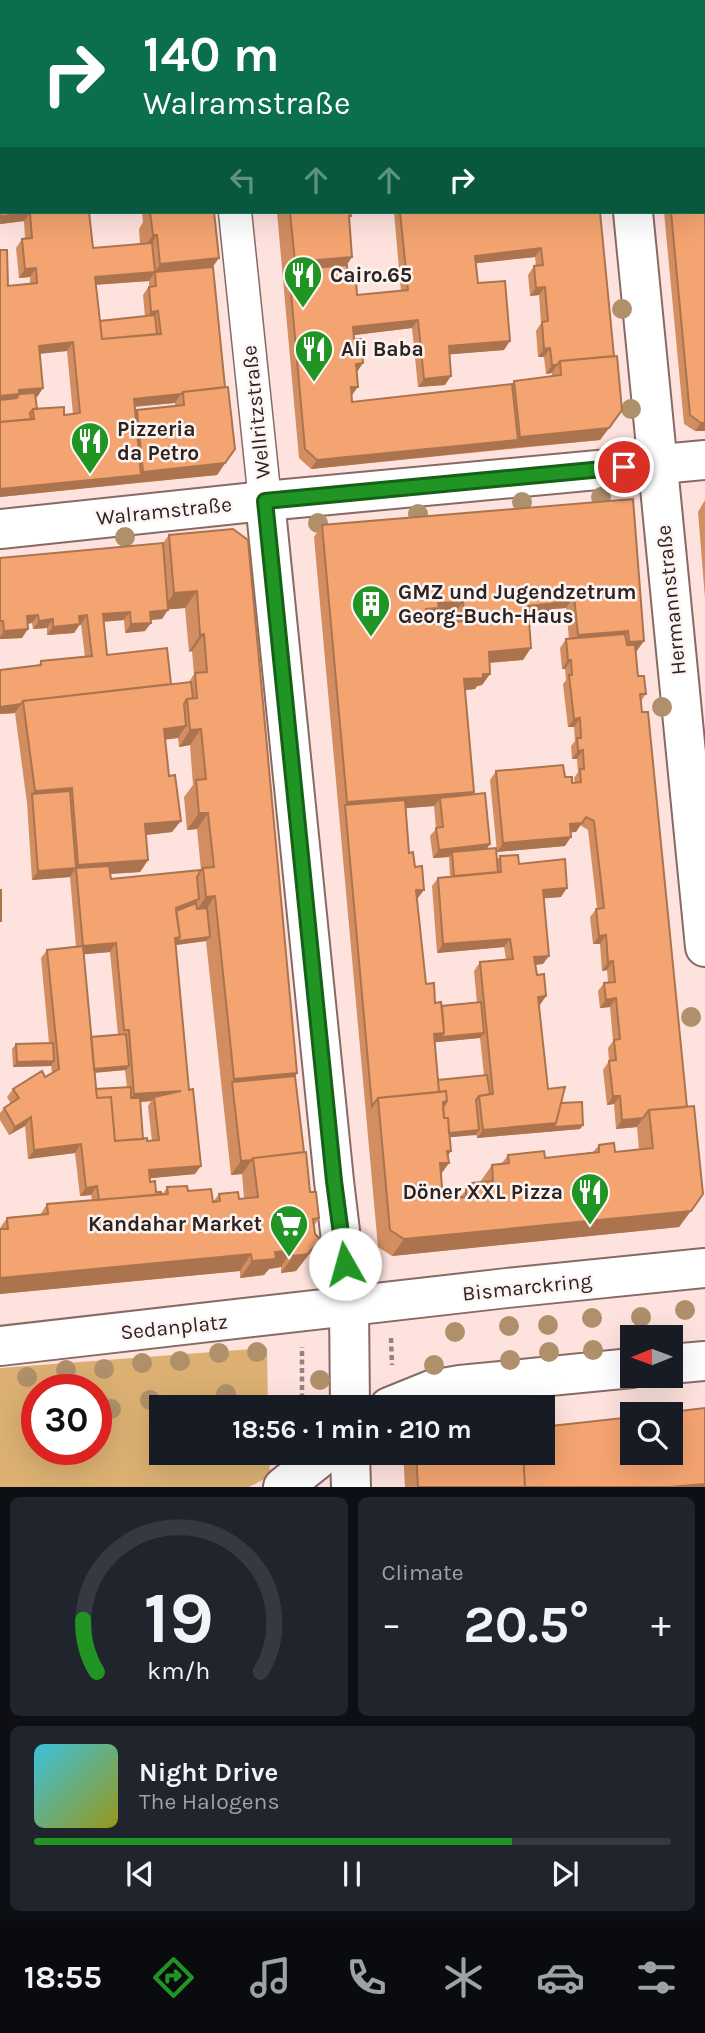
<!DOCTYPE html>
<meta charset="utf-8">
<style>
body{margin:0;font-family:Karla,sans-serif;background:#20242c;color:#f1f3f6;height:100vh;display:flex;flex-direction:column;font-size:26px;white-space:nowrap}
*{box-sizing:border-box;margin:0}
p{font-size:23px;color:#9ea1a6}
.icon{flex:none;width:38px;height:38px;fill:none;stroke:currentColor;stroke-width:2;stroke-linecap:round;stroke-linejoin:round}
.map{position:relative;height:1487px;overflow:hidden}
.drawer{display:flex;flex-direction:column;gap:10px;padding:10px;background:#0d0f14;flex:1}
.drawer>*{flex:none}
.hud{position:absolute;left:0px;top:0px;width:705px;height:214px;box-shadow:0 7px 28px #0002;background:#0b6e4f;color:#fff;overflow:hidden}
.needle{width:46px;rotate:269deg}
.fabs{position:absolute;left:620px;top:1325px;display:grid;gap:14px}
.fabs a{display:grid;place-items:center;width:63px;height:63px;border-radius:0px;background:#171b24;box-shadow:0 7px 28px #0002;font-size:35px}
.speed{position:absolute;left:21px;top:1374px;display:flex;gap:14px;font-size:35px;font-weight:700;text-align:center}
.speed>*{display:grid;place-content:center;width:91px;height:91px;border-radius:50%;background:#171b24;box-shadow:0 7px 28px #0002;line-height:1}
.speed .limit{border:10px solid #d22;background:#fff;color:#111}
.pin{position:absolute;display:grid;place-items:center;width:60px;height:60px;color:#fff;margin:-30px;border:4px solid #fff;border-radius:50%;box-shadow:0 2px 7px #0007}
.me{position:absolute;width:77px;margin:-38px;rotate:353deg;stroke-linejoin:round;filter:drop-shadow(0 0 5px #0008)}
.turn{display:flex;align-items:center;gap:24px;height:147px;padding:0 28px;font-size:32px}
.turn .icon{width:91px;height:91px;stroke-width:2.5}
.turn b{display:block;font-size:49px;line-height:60px}
.lanes{display:flex;align-items:center;height:66px;padding:0 28px;background:#0003;justify-content:center;gap:35px;direction:ltr}
.lanes .off{opacity:.35}
.big{font-size:52px;font-weight:700;line-height:1.1}
.drawer .card{flex:1;display:flex;flex-direction:column;justify-content:center;gap:10px;min-width:0;padding:0 24px;border-radius:10px;background:#20242c}
.drawer .dial{align-items:center;gap:0}
.dial svg{height:182px;overflow:visible;fill:none;stroke:#363941;stroke-width:7;stroke-linecap:round;text-anchor:middle}
.dial text{fill:#f1f3f6;stroke:none}
.song{display:flex;align-items:center;gap:21px}
.cover{width:84px;height:84px;border-radius:10px;background:linear-gradient(135deg,hsl(190 70% 55%),hsl(60 70% 35%))}
.played{height:7px;border-radius:4px;background:linear-gradient(90deg,#219523 75%,#363941 75%)}
.keys{display:flex;justify-content:space-around;direction:ltr}
.heat{display:flex;justify-content:space-between;align-items:center;font-size:38px;direction:ltr}
.drawer .tiles{flex:1;display:grid;gap:10px;grid-template-columns:1fr 1fr}
.card:last-child{grid-column:span 2}
.trip{position:absolute;left:149px;top:1395px;width:406px;height:70px;border-radius:0px;background:#171b24;box-shadow:0 7px 28px #0002;font-weight:700;line-height:70px;text-align:center}
.tab-bar{display:flex;height:112px;justify-content:space-around;align-items:center;background:#090b0e;color:#9ea1a6}
.tab-bar .icon{width:49px;height:49px}
.tab-bar .current{color:#219523}
.tab-bar b{font-size:32px;color:#f1f3f6}
.map>svg:first-child{display:block}
</style>
<div class="map">
<svg width="705" height="1487" viewBox="0 0 705 1487">
<rect width="100%" height="100%" fill="#fee2dd"/>
<path fill="#dbb072" fill-rule="evenodd" d="M267,1348L268,1407H161V1452L269,1453L270,1476L249,1487H0V1368ZM37,1390H96V1449H37Z"/>
<g fill="none" stroke-linecap="round" stroke-linejoin="round">
<g stroke="#886a65" stroke-width="35">
<path id="pedestrian" d="M235,212L265,501"/>
</g>
<g stroke="#886a65" stroke-width="42">
<path id="minor" d="M612,0L613,2
M231,2L251,0
M0,24H2
M633,212L705,947
M265,501L334,1181L349,1307L350,1407
M0,529L265,501L705,460
M350,1452L351,1487"/>
</g>
<g stroke="#886a65" stroke-width="42">
<path id="primary" d="M0,1346L507,1288L705,1268
M670,1364L705,1361
M389,1407L431,1390L460,1385L632,1368
M283,1487L327,1452"/>
</g>
<path stroke="#96827e" stroke-width="4.5" stroke-dasharray="5 3.5" stroke-linecap="butt" d="M391,1338L392,1365
M302,1407V1347"/>
<use href="#pedestrian" stroke="#fff" stroke-width="32"/>
<use href="#minor" stroke="#fff" stroke-width="38"/>
<use href="#primary" stroke="#fff" stroke-width="38"/>
</g>
<g fill="#b0906b">
<circle cx="622" cy="309" r="10"/>
<circle cx="631" cy="409" r="10"/>
<circle cx="601" cy="497" r="10"/>
<circle cx="522" cy="502" r="10"/>
<circle cx="418" cy="514" r="10"/>
<circle cx="318" cy="523" r="10"/>
<circle cx="125" cy="537" r="10"/>
<circle cx="662" cy="707" r="10"/>
<circle cx="691" cy="1017" r="10"/>
<circle cx="685" cy="1310" r="10"/>
<circle cx="641" cy="1317" r="10"/>
<circle cx="592" cy="1318" r="10"/>
<circle cx="548" cy="1325" r="10"/>
<circle cx="509" cy="1326" r="10"/>
<circle cx="455" cy="1332" r="10"/>
<circle cx="593" cy="1350" r="10"/>
<circle cx="257" cy="1352" r="10"/>
<circle cx="549" cy="1352" r="10"/>
<circle cx="219" cy="1353" r="10"/>
<circle cx="510" cy="1360" r="10"/>
<circle cx="180" cy="1361" r="10"/>
<circle cx="142" cy="1363" r="10"/>
<circle cx="434" cy="1365" r="10"/>
<circle cx="104" cy="1369" r="10"/>
<circle cx="66" cy="1370" r="10"/>
<circle cx="27" cy="1377" r="10"/>
<circle cx="320" cy="1380" r="10"/>
<circle cx="226" cy="1394" r="10"/>
<circle cx="150" cy="1400" r="10"/>
<circle cx="111" cy="1409" r="10"/>
</g>
<path fill="#d28d60" fill-rule="evenodd" d="M2,150V212H89L93,248L140,244L139,229L143,222L142,212H214L213,267L225,387L235,449L217,475L0,497L8,286L30,284V277L19,278L16,248L22,239H25L24,221L0,224V152ZM149,281V286L143,295L145,317L100,321L96,285ZM67,351L73,414L64,415L37,409L35,397H37L43,388L40,354ZM175,403V406L137,410L135,413V407Z
M277,212H350L349,218L347,265L348,281L357,295L401,291L394,212H600L614,422L600,440L311,469L299,458ZM535,257L536,266H534L528,275L530,296L539,295L541,323L536,331L538,357H544L546,374L552,373V376L514,381L512,384L352,402L351,395L357,372L354,335L412,328L418,387L445,385L449,354L504,350L478,283L476,263Z
M664,212H704L705,431H695L684,424Z
M633,499L635,652L638,676L646,694L641,701L691,1211L679,1227L392,1256L378,1247L314,537L322,525ZM566,608L569,639H566L560,648L562,669H565L566,680L563,684L568,727H574L575,741L571,746L572,759H577L578,772L574,778L575,783H572L565,777L496,771L490,780L497,852L565,846L571,832H576L580,825L588,830L597,908L590,917L593,944H600L602,971L607,970L608,982L604,983L598,991L600,1008L610,1007L613,1041L608,1048L609,1061L603,1070L607,1105L614,1104L616,1129L637,1127L639,1149L615,1152L599,1145L593,1152L545,1158L508,1155L502,1163L492,1165L480,1182L472,1183L460,1197L443,1199L441,1175L448,1155L451,1151L450,1137L476,1134L477,1138L580,1129L583,1125L548,1089L539,1005L546,996L537,975L535,965L543,964L544,898L561,897L519,864L500,856L497,860L487,849L472,794L465,690L475,689L477,686L482,685L490,674V663L523,660L529,617L548,615L552,609ZM455,614L456,622L428,624L427,620H431L434,615ZM434,806L436,829L430,836L433,858L449,857L450,876L438,878L432,886L437,953L504,947L506,959L480,962L474,971L477,1003L442,1006L435,1003L426,984L417,898H418L409,853L406,808ZM480,1038L484,1075L438,1080L435,1042Z
M705,500V598L698,512Z
M233,529L304,1152L310,1192L319,1218L314,1226L308,1256L296,1271L281,1273V1267L269,1269L264,1275L240,1278V1271L0,1294V1228L7,1218L40,1215L47,1204L92,1200L91,1195L80,1196L75,1153L28,1159L25,1126L9,1135L0,1120V1113L4,1108L11,1104L7,1097L13,1089L45,1077L52,1073L51,1064V1066L13,1067L12,1049L16,1044L49,1043L41,958L47,950L76,947L70,877L32,880L27,803L15,713L0,714V670L38,666L41,661L85,657L81,624H80L74,633L47,635V628L33,629L32,623L28,624L22,638L0,639V558L163,543L169,535ZM185,608L189,652L192,651L194,674L189,682L171,684L107,655L103,622L124,620L125,633L145,631L151,620L162,619L168,609ZM178,738L179,747L190,745L193,785L184,797L187,830L197,829L201,870L111,879L110,874L140,872L148,860L146,835L172,832L165,739ZM206,941L231,1175L242,1174L244,1198L239,1199L219,1194L213,1202L188,1191L167,1187L163,1194L156,1192L150,1182L149,1178L195,1174L175,945ZM110,952L118,1035L91,1037L83,954ZM125,1070L127,1087L96,1089L95,1073ZM151,1101L148,1106L152,1141H147L143,1139L140,1102Z
M403,1452H542L705,1487H405Z"/>
<path fill="#ab734e" d="M30,213L24,221L0,224V216Z
M153,235H157L146,252H141Z
M541,248L535,257L469,264L475,256Z
M352,257L341,274L289,270L295,262Z
M219,258L207,275L155,272L149,281L89,285L95,277L155,272L160,264Z
M36,268L30,277L19,278L25,269Z
M545,287L539,295L530,296L536,288Z
M158,311L152,320L145,321L151,312Z
M418,320L412,328L347,336L353,327Z
M510,341L504,350L443,355L449,346Z
M73,342L67,351L33,354L39,346Z
M550,348L544,357H538L544,349Z
M363,363L357,372L350,373L356,364Z
M552,365H557L552,373L546,374Z
M451,376L445,385L418,387L424,379Z
M351,387H358L352,395L345,396Z
M43,388L37,397L16,399L0,404V396L19,390Z
M181,394L175,403L128,407L134,399Z
M622,410L600,440L512,448L520,437Z
M701,423H705V431H695Z
M518,440L512,448L311,469L317,460Z
M225,463L217,475L135,483L143,472Z
M141,475L135,483L0,497V489Z
M197,591L185,608L162,610L174,593Z
M574,596L566,608L552,609L548,615L519,618L528,606L556,598Z
M463,602L455,614L434,615L431,620L418,621L426,609L438,603Z
M168,610L162,619L144,620L150,612Z
M130,612L124,620L97,622L103,614Z
M38,615L32,623L21,624L27,616Z
M87,615L81,624H73L79,616Z
M53,619L47,628L33,629L39,621Z
M151,623L145,631L125,633L131,624Z
M80,624L74,633L47,635L53,627Z
M28,629L22,638L0,639V637L4,631Z
M628,631L619,643L569,647L578,635Z
M204,634L192,651L189,652L200,635Z
M644,641L636,652L621,654L629,642Z
M531,648L523,660L481,663L489,652Z
M568,660H571L565,669H562Z
M483,674H490L482,685L477,686L475,689L456,691L464,679Z
M21,704L15,713L0,714V707Z
M580,718L574,727H568L574,719Z
M186,726L178,738L155,741L164,729Z
M201,729L190,745L179,747L190,730Z
M583,750L577,759H572L578,751Z
M72,788L64,800L32,794L35,791Z
M474,792L465,803L440,798L434,806L345,813V805L347,802Z
M199,813H208L197,829L187,830Z
M181,821L172,832L136,836L145,824Z
M582,823L576,832L564,833L570,824Z
M571,837L565,846L497,852L503,843Z
M490,844L484,853L452,852L449,857L433,858L439,850Z
M148,860L140,872L77,876L76,868L78,865Z
M76,868L70,877L32,880L38,871Z
M567,888L561,897L537,899L543,890Z
M416,890H424L418,898L410,899Z
M215,896L204,913L194,914L206,897Z
M199,899L193,908L173,912L176,908Z
M606,935L600,944H593L599,936Z
M180,937H210L206,941L169,946L175,938Z
M510,939L504,947L437,953L443,944Z
M116,943L110,952L77,955L83,946Z
M549,956L543,964L528,965L534,957Z
M613,961L607,970L602,971L608,962Z
M546,996L540,1005L532,1006L538,997Z
M616,998L610,1007L600,1008L606,1000Z
M444,1033H484L480,1038L428,1043L434,1034Z
M54,1061L51,1066L13,1067L17,1062Z
M129,1066L126,1070L88,1073L91,1069Z
M297,1073L285,1090L232,1082L234,1079Z
M181,1091L154,1097L151,1101L128,1103L134,1094Z
M613,1096H620L614,1104L607,1105Z
M31,1117L25,1126L9,1135L15,1127Z
M643,1118L637,1127L616,1129L622,1120Z
M556,1123L583,1125L580,1129L477,1138L483,1130Z
M479,1130L476,1135L442,1138L445,1133Z
M81,1144L75,1153L28,1159L34,1150Z
M447,1151H451L442,1163H449L437,1180H428Z
M252,1160L242,1174L231,1175L241,1161Z
M201,1166L195,1174L143,1179L149,1170Z
M97,1186L91,1195L80,1196L86,1188Z
M703,1194L679,1227L392,1256L404,1239Z
M320,1239L296,1271L281,1273L293,1256Z
M292,1250L281,1267L269,1269L264,1275L240,1278L252,1261L275,1252Z
M251,1254L240,1271L0,1294V1278Z
M705,1484V1487H670Z"/>
<path fill="#f4a470" stroke="#ab734e" stroke-width="2" fill-rule="evenodd" d="M422,0H586V2H404Z
M657,0H705V47H704V2H658Z
M0,50H2V114L0,115Z
M704,54H705V423H701L690,415L671,212H704Z
M0,188H2V212H89L93,248L152,243L155,272L95,277L102,339L161,334L158,311L151,312L149,287L156,286L155,272L213,267L225,387L183,392L181,394L134,399L141,475L0,489V422L34,419L33,409L64,407V415L80,413L73,342L39,346L43,388L19,390V394L0,396V250H7L8,286L37,283L36,268L25,269L22,239L32,238L30,213L0,216Z
M150,212H214L219,258L160,264L157,235H153Z
M290,212H350L351,216H349L352,257L295,262Z
M400,212H600L614,356L560,361L557,365H552L550,348L544,349L542,322L548,321L545,287L536,288L534,266L543,265L541,248L475,256L478,283L505,281L510,341L449,346L451,376L424,379L418,320L353,327L354,339H361L363,363L356,364L358,387H351L352,402L512,384L518,440L317,460L305,449L289,270L347,265L348,281L356,280L357,295L408,290Z
M155,315L157,334L102,339L100,321Z
M617,356L622,410L609,428L520,437L514,381L561,375L560,361Z
M228,387L235,449L225,463L143,472L137,410L184,405L183,392Z
M35,393L37,409H33L30,413L31,419L0,422V400L17,398L19,394Z
M633,499L644,641L629,642L628,631L578,635L574,596L556,598V603L528,606L531,648L489,652L490,674H483V678L464,679L474,792L347,802L322,525ZM463,602L465,621L428,624L426,609L439,608L438,603Z
M233,529L248,540L297,1073L234,1079L215,896L206,897L203,868L214,867L208,813H199L196,780L206,779L201,729L190,730L187,699L197,698L195,673L207,672L204,634L200,635L197,591L174,593L169,535Z
M163,543L168,610L150,612L151,623L131,624L130,612L103,614L107,655L167,648L171,684L23,701L21,704L0,707V670L41,665V661L92,656L87,615L79,616L80,624L53,627V619L39,621L38,615L27,616L28,629L4,631L3,621H0V558Z
M625,634L627,645H635L638,676H644L646,694H640L642,712H648L687,1107L649,1110L643,1118L622,1120L620,1096H613L609,1061L616,1060L614,1040L620,1039L616,998L606,1000L604,983L615,982L613,961L608,962L606,935L599,936L596,909L604,908L594,821L586,817L582,823L570,824L571,837L503,843L496,771L563,765L565,777H572V783L581,782L580,769H584L583,750L578,751L577,738H581L580,718L574,719L569,675H572L571,660H568L566,639Z
M191,682L193,698L187,699L184,704L186,726L164,729L169,776L175,775L181,821L145,824L148,860L78,865L72,788L35,791L23,701Z
M70,791L76,868L38,871L32,794Z
M485,793L490,844L439,850L436,828L443,827L440,798Z
M405,800L409,853L413,852L415,867L422,866L424,890H416L426,984L434,983L435,1003L441,1002L444,1033L434,1034L439,1092L378,1098L372,1106L345,805Z
M496,848L498,872L454,876L452,852Z
M518,855L519,864L565,859L567,888L543,890L549,956L534,957L537,975L544,974L546,996L538,997L548,1089L565,1087L556,1123L483,1130L479,1096L493,1094L480,962L513,959L510,939L443,944L438,878L501,872L500,856Z
M109,866L111,879L201,870L197,877L199,899L176,908L180,937L175,938L189,1090L193,1089L201,1166L149,1170L150,1182L155,1181L156,1192H161L162,1194L99,1200L97,1186L86,1188L81,1144L34,1150L31,1117L15,1127L4,1108L19,1098L13,1089L42,1071L45,1077L59,1069L47,950L83,946L76,868ZM116,943L124,1030H129L134,1094L181,1091L154,1097L159,1140L147,1141V1138L115,1141L111,1097L97,1098L83,946Z
M0,890H1V921H0Z
M196,903L197,909L207,908L210,937L177,941L180,937L176,911Z
M481,1002L484,1033L441,1037L444,1033L442,1006Z
M126,1034L129,1066L94,1069L91,1037Z
M53,1043L54,1061L17,1062L16,1044Z
M487,1075L490,1094L479,1096L476,1100L479,1130L449,1133L448,1118H444L443,1107L447,1101L446,1091L439,1092L438,1080Z
M295,1076L304,1152L253,1158L252,1160L241,1161L232,1082Z
M131,1087V1098H140L143,1139L115,1141L111,1097L97,1098L96,1089Z
M446,1091L447,1101L443,1102L444,1118H448L451,1151H447L449,1163H440L443,1199L466,1197V1189L472,1188V1183L493,1181L492,1165L509,1163L508,1155L544,1151L545,1158L599,1152V1145L614,1143L615,1152L653,1148L649,1110L694,1106L703,1194L691,1211L404,1239L390,1230L378,1098Z
M582,1102L583,1125L554,1127L556,1123L561,1103Z
M306,1152L310,1192H316L319,1218L313,1219L315,1234L320,1239L308,1254L293,1256L292,1250L275,1252L276,1259L252,1261L251,1254L0,1278V1229H8L7,1218L48,1214L47,1204L168,1194L167,1187L187,1186L188,1191L211,1189L213,1202L220,1201L219,1194L238,1192L239,1199L258,1197L253,1158Z
M705,1408V1484L670,1487H525L523,1452H542V1427L632,1417V1452H670V1414H655Z
M416,1452H523L525,1487H418Z"/>
<g fill="none" stroke-linecap="round" stroke-linejoin="round">
<g stroke="#156117" stroke-width="18">
<path id="route" d="M345,1264L334,1181L265,501L624,467"/>
</g>
<use href="#route" stroke="#219523" stroke-width="12"/>
</g>
<defs>
<g id="restaurant-pin" transform="scale(2.0125)"><path d="M0 17L-7.5 6A9.5 9.5 0 1 1 7.5 6Z" fill="#219523" stroke="#fcf5f3"/><path d="M-5-6h1v4h1v-4h1v4h1v-4h1v5L-1.5 .5V6h-2V.5L-5-1ZM5-6V6H3V1.5H1.5Q1.5-4 5-6Z" fill="#fff"/></g>
<g id="building-pin" transform="scale(2.0125)"><path d="M0 17L-7.5 6A9.5 9.5 0 1 1 7.5 6Z" fill="#219523" stroke="#fcf5f3"/><path d="M-4-6H4V6H1V3H-1V6H-4ZM-2.5-4.3h1.7v1.8h-1.7ZM.8-4.3h1.7v1.8H.8ZM-2.5-1h1.7V.8h-1.7ZM.8-1h1.7V.8H.8Z" fill="#fff"/></g>
<g id="supermarket-pin" transform="scale(2.0125)"><path d="M0 17L-7.5 6A9.5 9.5 0 1 1 7.5 6Z" fill="#219523" stroke="#fcf5f3"/><path d="M-6-5.5h2.5l.6 2H6L4.5 2H-2.5L-4.4-4H-6ZM-1.5 3.2a1.3 1.3 0 1 0 .1 0ZM3 3.2a1.3 1.3 0 1 0 .1 0Z" fill="#fff"/></g>
</defs>
<g fill-rule="evenodd">
<use href="#restaurant-pin" x="303" y="275"/>
<use href="#restaurant-pin" x="314" y="349"/>
<use href="#restaurant-pin" x="90" y="441"/>
<use href="#building-pin" x="371" y="604"/>
<use href="#restaurant-pin" x="590" y="1192"/>
<use href="#supermarket-pin" x="289" y="1224"/>
</g>
<g text-anchor="middle" stroke-width="5" stroke-linejoin="round" paint-order="stroke">
<g font-size="21" font-weight="bold" fill="#2f2320" stroke="#fcf5f3" text-anchor="start">
<text x="330" y="282">Cairo.65</text>
<text x="341" y="356">Ali Baba</text>
<text x="117" y="436">Pizzeria<tspan x="117" dy="24">da Petro</tspan></text>
<text x="398" y="599">GMZ und Jugendzetrum<tspan x="398" dy="24">Georg-Buch-Haus</tspan></text>
<text x="563" y="1199" text-anchor="end">Döner XXL Pizza</text>
<text x="262" y="1231" text-anchor="end">Kandahar Market</text>
</g>
<g font-size="21" fill="#2f2320" stroke="#fcf5f3">
<text transform="translate(256 412) rotate(-96)" y="7">Wellritzstraße</text>
<text transform="translate(164 511) rotate(-6)" y="7">Walramstraße</text>
<text transform="translate(671 600) rotate(-96)" y="7">Hermannstraße</text>
<text transform="translate(527 1287) rotate(-6)" y="7">Bismarckring</text>
<text transform="translate(174 1327) rotate(-6)" y="7">Sedanplatz</text>
</g>
</g>
</svg>
<div class="fabs">
<a><svg class="needle" viewBox="-14 -14 28 28"><path d="M0-13l5 13h-10z" fill="#e53935"/><path d="M0 13l5-13h-10z" fill="#9ea1a6"/></svg></a>
<a><svg class="icon" aria-label="search" viewBox="0 0 24 24"><circle cx="10" cy="10" r="6"/><path d="M15 15l6 6"/></svg></a>
</div>
<div class="speed"><div class="limit">30</div></div>
<div class="pin" style="left:624px;top:467px;background:#d93025"><svg class="icon" aria-label="arrive" viewBox="0 0 24 24"><path d="M6 21V4h12l-3 4 3 4H6"/></svg></div>
<svg class="me" style="left:345px;top:1264px" viewBox="-20 -20 40 40"><circle r="19" fill="#fff"/><path d="M0-13L10 11 0 6-10 11z" fill="#219523"/></svg>
<div class="trip">18:56 · 1 min · 210 m</div>
<div class="hud">
<div class="turn"><svg class="icon" aria-label="right" viewBox="0 0 24 24"><path d="M7 20v-9h11M14 6l5 5-5 5"/></svg><div><b>140 m</b>Walramstraße</div></div>
<div class="lanes"><svg class="icon off" aria-label="left" viewBox="0 0 24 24"><path d="M17 20v-9H6M10 6l-5 5 5 5"/></svg><svg class="icon off" aria-label="ahead" viewBox="0 0 24 24"><path d="M12 20V5M6 11l6-6 6 6"/></svg><svg class="icon off" aria-label="ahead" viewBox="0 0 24 24"><path d="M12 20V5M6 11l6-6 6 6"/></svg><svg class="icon" aria-label="right" viewBox="0 0 24 24"><path d="M7 20v-9h11M14 6l5 5-5 5"/></svg></div>
</div>
</div>
<section class="drawer">
<div class="tiles">
<div class="card dial"><svg viewBox="0 0 100 80">
<path d="M14 69A42 42 0 1 1 86 69"/>
<path d="M14 69A42 42 0 0 1 8 46" stroke="#219523"/>
<text x="50" y="56" font-size="32" font-weight="700">19</text>
<text x="50" y="72" font-size="11">km/h</text>
</svg></div>
<div class="card"><p>Climate</p>
<div class="heat"><a>−</a><b class="big">20.5°</b><a>+</a></div>
</div>
<div class="card">
<div class="song"><i class="cover"></i><div><b>Night Drive</b><p>The Halogens</p></div></div>
<div class="played"></div>
<div class="keys"><svg class="icon" aria-label="previous" viewBox="0 0 24 24"><path d="M18 5L8 12l10 7zM5 5v14"/></svg><svg class="icon" aria-label="pause" viewBox="0 0 24 24"><path d="M8 5v14M16 5v14"/></svg><svg class="icon" aria-label="next" viewBox="0 0 24 24"><path d="M6 5l10 7-10 7zM19 5v14"/></svg></div>
</div>
</div>
</section>
<nav class="tab-bar">
<b>18:55</b>
<svg class="icon current" aria-label="directions" viewBox="0 0 24 24"><path d="M12 3l9 9-9 9-9-9zM9 14v-3h6M13 9l2 2-2 2"/></svg>
<svg class="icon" aria-label="music" viewBox="0 0 24 24"><path d="M9 18V5l10-2v13"/><circle cx="6" cy="18" r="3"/><circle cx="16" cy="16" r="3"/></svg>
<svg class="icon" aria-label="phone" viewBox="0 0 24 24"><path d="M5 4h4l2 5-3 2q2 4 5 5l2-3 5 2v4C11 20 4 13 5 4z"/></svg>
<svg class="icon" aria-label="climate" viewBox="0 0 24 24"><path d="M12 3v18M4 7l16 10M4 17L20 7"/></svg>
<svg class="icon" aria-label="car" viewBox="0 0 24 24"><path d="M5 17H2v-5l4-1 3-4h7l3 4 3 1v5h-3M9 17h6M6 11h13"/><circle cx="7" cy="17" r="2"/><circle cx="17" cy="17" r="2"/></svg>
<svg class="icon" aria-label="filters" viewBox="0 0 24 24"><path d="M4 7h16M4 17h16"/><circle cx="9" cy="7" r="2"/><circle cx="15" cy="17" r="2"/></svg>
</nav>
